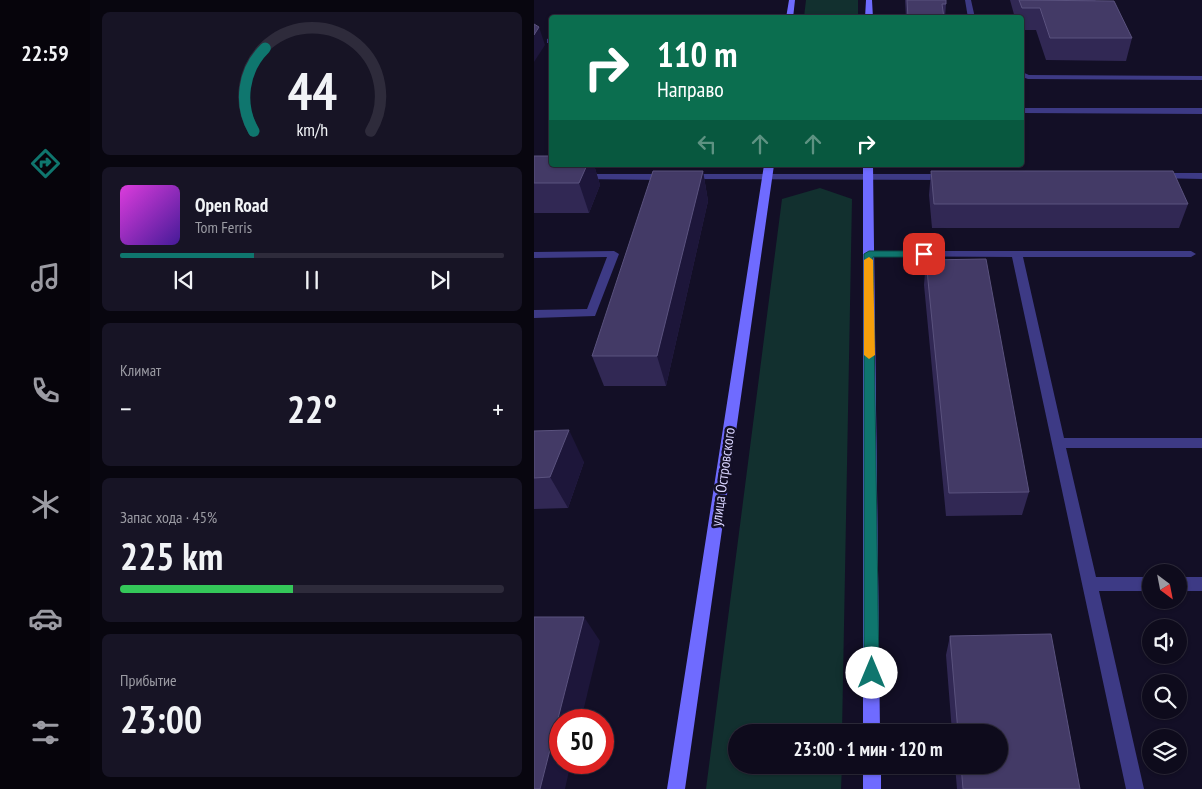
<!DOCTYPE html>
<html lang="ru">
<meta charset="utf-8">
<style>
body{margin:0;font-family:"PT Sans Narrow",sans-serif;background:#171425;color:#f1f3f6;height:100vh;display:flex;flex-direction:column;font-size:19px;white-space:nowrap}
*{box-sizing:border-box;margin:0}
p{font-size:16px;color:#9b9ba3}
.icon{flex:none;width:28px;height:28px;fill:none;stroke:currentColor;stroke-width:2;stroke-linecap:round;stroke-linejoin:round}
.map{position:relative;flex:1;overflow:hidden}
.details{display:flex;flex-direction:column;gap:12px;padding:12px;background:#08060f;width:444px}
.details>*{flex:none}
.banner{position:absolute;left:15px;top:15px;width:475px;height:152px;border-radius:5px;box-shadow:0 1px 4px #0004,0 0 0 1px #2e2b3b;background:#0b6e4f;color:#fff;overflow:hidden}
.needle{width:32px;rotate:148deg}
.buttons{position:absolute;left:608px;top:564px;display:grid;gap:10px}
.buttons a{display:grid;place-items:center;width:45px;height:45px;border-radius:50%;background:#0e0b1c;box-shadow:0 1px 4px #0004,0 0 0 1px #2e2b3b;font-size:25px}
.speed{position:absolute;left:15px;top:709px;display:flex;gap:10px;font-size:25px;font-weight:700;text-align:center}
.speed>*{display:grid;place-content:center;width:65px;height:65px;border-radius:50%;background:#0e0b1c;box-shadow:0 1px 4px #0004,0 0 0 1px #2e2b3b;line-height:1}
.speed .limit{border:8px solid #d22;background:#fff;color:#111}
.pin{position:absolute;display:grid;place-items:center;width:42px;height:42px;color:#fff;margin:-21px;border-radius:10px;box-shadow:0 2px 8px #0006}
.me{position:absolute;width:55px;margin:-28px;rotate:0deg;stroke-linejoin:round;filter:drop-shadow(0 0 4px #0008)}
.turn{display:flex;align-items:center;gap:18px;height:105px;padding:0 25px;font-size:22px}
.turn .icon{width:65px;height:65px;stroke-width:2.5}
.turn b{display:block;font-size:35px;line-height:42px}
.lanes{display:flex;align-items:center;height:48px;padding:0 25px;background:#0003;justify-content:center;gap:25px;direction:ltr}
.lanes .off{opacity:.35}
.big{font-size:38px;font-weight:700;line-height:1.1}
.details .tile{flex:1;display:flex;flex-direction:column;justify-content:center;gap:8px;min-width:0;padding:0 18px;border-radius:8px;background:#171425}
.details .dial{align-items:center;gap:0}
.dial svg{height:130px;overflow:visible;fill:none;stroke:#2e2b3b;stroke-width:7;stroke-linecap:round;text-anchor:middle}
.dial text{fill:#f1f3f6;stroke:none}
.song{display:flex;align-items:center;gap:15px}
.cover{width:60px;height:60px;border-radius:8px;background:linear-gradient(135deg,hsl(300 70% 55%),hsl(260 70% 35%))}
.played{height:5px;border-radius:2px;background:linear-gradient(90deg,#0f766e 35%,#2e2b3b 35%)}
.keys{display:flex;justify-content:space-around;direction:ltr}
.heat{display:flex;justify-content:space-between;align-items:center;font-size:28px;direction:ltr}
.charge{height:8px;border-radius:4px;background:linear-gradient(90deg,#34c759 45%,#2e2b3b 0)}
.trip{position:absolute;left:194px;top:724px;width:280px;height:50px;border-radius:25px;background:#0e0b1c;box-shadow:0 1px 4px #0004,0 0 0 1px #2e2b3b;font-weight:700;line-height:50px;text-align:center}
main{display:flex;flex:1;min-height:0}
.dock{display:flex;flex-direction:column;width:90px;justify-content:space-around;align-items:center;background:#06040b;color:#9b9ba3}
.dock .icon{width:35px;height:35px}
.dock .selected{color:#0f766e}
.dock b{font-size:22px;color:#f1f3f6}
.map>svg:first-child{display:block}
</style>
<main>
<nav class="dock">
<b>22:59</b>
<svg class="icon selected" aria-label="directions" viewBox="0 0 24 24"><path d="M12 3l9 9-9 9-9-9zM9 14v-3h6M13 9l2 2-2 2"/></svg>
<svg class="icon" aria-label="music" viewBox="0 0 24 24"><path d="M9 18V5l10-2v13"/><circle cx="6" cy="18" r="3"/><circle cx="16" cy="16" r="3"/></svg>
<svg class="icon" aria-label="phone" viewBox="0 0 24 24"><path d="M5 4h4l2 5-3 2q2 4 5 5l2-3 5 2v4C11 20 4 13 5 4z"/></svg>
<svg class="icon" aria-label="climate" viewBox="0 0 24 24"><path d="M12 3v18M4 7l16 10M4 17L20 7"/></svg>
<svg class="icon" aria-label="car" viewBox="0 0 24 24"><path d="M5 17H2v-5l4-1 3-4h7l3 4 3 1v5h-3M9 17h6M6 11h13"/><circle cx="7" cy="17" r="2"/><circle cx="17" cy="17" r="2"/></svg>
<svg class="icon" aria-label="filters" viewBox="0 0 24 24"><path d="M4 7h16M4 17h16"/><circle cx="9" cy="7" r="2"/><circle cx="15" cy="17" r="2"/></svg>
</nav>
<section class="details">
<div class="tile dial"><svg viewBox="0 0 100 80">
<path d="M14 69A42 42 0 1 1 86 69"/>
<path d="M14 69A42 42 0 0 1 21 18" stroke="#0f766e"/>
<text x="50" y="56" font-size="32" font-weight="700">44</text>
<text x="50" y="72" font-size="11">km/h</text>
</svg></div>
<div class="tile">
<div class="song"><i class="cover"></i><div><b>Open Road</b><p>Tom Ferris</p></div></div>
<div class="played"></div>
<div class="keys"><svg class="icon" aria-label="previous" viewBox="0 0 24 24"><path d="M18 5L8 12l10 7zM5 5v14"/></svg><svg class="icon" aria-label="pause" viewBox="0 0 24 24"><path d="M8 5v14M16 5v14"/></svg><svg class="icon" aria-label="next" viewBox="0 0 24 24"><path d="M6 5l10 7-10 7zM19 5v14"/></svg></div>
</div>
<div class="tile"><p>Климат</p>
<div class="heat"><a>−</a><b class="big">22°</b><a>+</a></div>
</div>
<div class="tile"><p>Запас хода · 45%</p><b class="big">225 km</b><div class="charge"></div></div>
<div class="tile"><p>Прибытие</p><b class="big">23:00</b></div>
</section>
<div class="map">
<svg width="669" height="789" viewBox="0 0 669 789">
<rect width="100%" height="100%" fill="#130f26"/>
<path fill="#12302f" d="M272,0H324V17H270Z
M286,188L318,199L308,732H202V765H308L307,789H172L248,199Z"/>
<g fill="none" stroke-linecap="round" stroke-linejoin="round">
<path fill="#3d3a85" fill-rule="evenodd" d="M431,0H437L441,18H434Z
M18,37V43H13V39Z
M488,72L495,75L669,76V80L494,79L488,77Z
M669,108V114L488,113V108Z
M80,251L85,254L61,316L0,318V310L53,309L73,257L0,258V252Z
M335,251H657L662,254L657,257H489L530,438H669V448H532L562,577H616V591H565L610,789H592L478,257L331,256L330,254Z
M644,577H669V591H644Z"/>
<path fill="#3d3a85" fill-rule="evenodd" d="M625,173H669V179L622,178V174Z
M47,174H132L137,177L132,180L44,179L42,177Z
M152,174H412L417,177L412,180L149,179L147,177Z"/>
<path fill="#6f6bff" fill-rule="evenodd" d="M255,0H261L259,18H252Z
M332,0H338L339,18H331Z
M230,165H240L151,789H133Z
M329,165H339L346,732H329Z
M329,765H347V789H329Z"/>
</g>
<path fill="#312854" d="M371,0H412V4L411,18H372Z
M476,0H561L598,38L592,61L512,60L502,30H488V18H481Z
M0,156L18,165H60L66,185L55,213H0Z
M169,171L174,201L132,386H70L58,356Z
M397,171L654,204L645,228H398L395,195Z
M392,260L495,492L488,515L412,516L390,285Z
M0,431L50,462L34,508L0,509Z
M416,636L546,789H423L421,765H465V732H418L412,655Z"/>
<path fill="#1d163a" d="M5,27L11,45L0,62V35Z
M53,165H60L66,185L55,213L45,183Z
M169,171L174,201L132,386L123,356Z
M35,430L50,462L34,508L16,477Z
M50,617L66,641L47,720H26V762H37L31,789H6Z"/>
<path fill="#433a66" stroke="#5a527e" d="M373,0H412V4H408L410,18H374Z
M485,0L580,1L598,38H516L506,8H488Z
M0,24L5,27L0,35Z
M0,156H18V165H53L45,183H0Z
M119,171H169L123,356H58Z
M397,171H639L654,204H400Z
M452,259L495,492L415,493L392,260Z
M35,430L16,477L0,478V431Z
M0,617H50L6,789H0Z
M517,634L546,789H429L427,765H465V732H424L416,636Z"/>
<path fill="#0f766e" stroke="#0a4d48" d="M335,251H390L395,254L390,257H339L345,673L343,678L338,680L332,678L330,673V254Z"/>
<path fill="#f59e0b" d="M335,257L339,260L341,355L335,359L330,355V260Z"/>
<g text-anchor="middle" stroke-width="5" stroke-linejoin="round" paint-order="stroke">
<g font-size="15" fill="#d9d4ff" stroke="#130f26">
<text transform="translate(189 477) rotate(-82)" y="5">улица Островского</text>
</g>
</g>
</svg>
<div class="buttons">
<a><svg class="needle" viewBox="-14 -14 28 28"><path d="M0-13l5 13h-10z" fill="#e53935"/><path d="M0 13l5-13h-10z" fill="#9b9ba3"/></svg></a>
<a><svg class="icon" aria-label="sound" viewBox="0 0 24 24"><path d="M4 9h4l5-4v14l-5-4H4zM17 9q2 3 0 6"/></svg></a>
<a><svg class="icon" aria-label="search" viewBox="0 0 24 24"><circle cx="10" cy="10" r="6"/><path d="M15 15l6 6"/></svg></a>
<a><svg class="icon" aria-label="layers" viewBox="0 0 24 24"><path d="M12 4l9 5-9 5-9-5zM3 14l9 5 9-5"/></svg></a>
</div>
<div class="speed"><div class="limit">50</div></div>
<div class="pin" style="left:390px;top:254px;background:#d93025"><svg class="icon" aria-label="arrive" viewBox="0 0 24 24"><path d="M6 21V4h12l-3 4 3 4H6"/></svg></div>
<svg class="me" style="left:338px;top:673px" viewBox="-20 -20 40 40"><circle r="19" fill="#fff"/><path d="M0-13L10 11 0 6-10 11z" fill="#0f766e"/></svg>
<div class="trip">23:00 · 1 мин · 120 m</div>
<div class="banner">
<div class="turn"><svg class="icon" aria-label="right" viewBox="0 0 24 24"><path d="M7 20v-9h11M14 6l5 5-5 5"/></svg><div><b>110 m</b>Направо</div></div>
<div class="lanes"><svg class="icon off" aria-label="left" viewBox="0 0 24 24"><path d="M17 20v-9H6M10 6l-5 5 5 5"/></svg><svg class="icon off" aria-label="ahead" viewBox="0 0 24 24"><path d="M12 20V5M6 11l6-6 6 6"/></svg><svg class="icon off" aria-label="ahead" viewBox="0 0 24 24"><path d="M12 20V5M6 11l6-6 6 6"/></svg><svg class="icon" aria-label="right" viewBox="0 0 24 24"><path d="M7 20v-9h11M14 6l5 5-5 5"/></svg></div>
</div>
</div>
</main>
